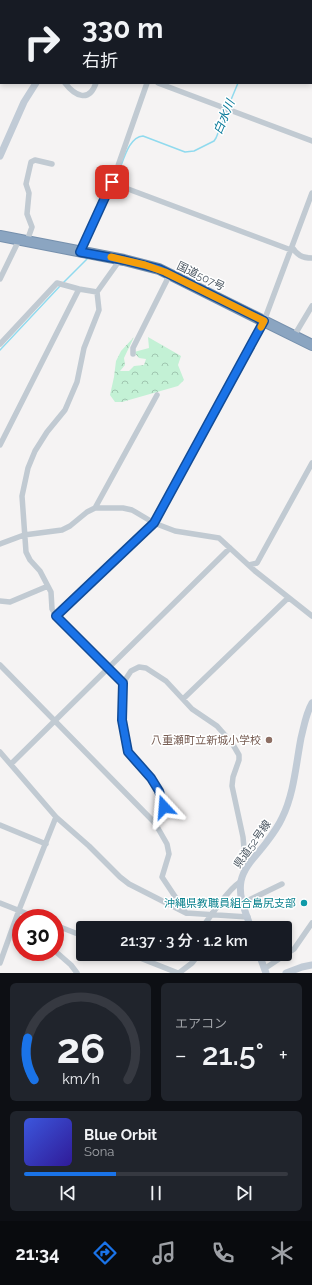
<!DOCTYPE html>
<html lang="ja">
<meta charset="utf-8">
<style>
body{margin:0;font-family:Raleway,"Noto Sans JP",sans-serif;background:#20242c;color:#f1f3f6;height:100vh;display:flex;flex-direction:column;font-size:15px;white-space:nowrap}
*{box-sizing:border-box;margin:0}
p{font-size:13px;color:#9ea1a6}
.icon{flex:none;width:22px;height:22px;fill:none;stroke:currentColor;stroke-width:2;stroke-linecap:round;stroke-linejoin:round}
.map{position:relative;height:973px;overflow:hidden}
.panel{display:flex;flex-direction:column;gap:10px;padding:10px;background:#0d0f14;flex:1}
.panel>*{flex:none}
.hud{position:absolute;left:0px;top:0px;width:312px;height:84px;box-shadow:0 2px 6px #0003;background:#171b24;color:#f1f3f6;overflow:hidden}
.speed{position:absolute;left:12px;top:909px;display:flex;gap:8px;font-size:20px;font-weight:700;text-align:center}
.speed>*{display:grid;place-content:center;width:52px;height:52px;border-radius:50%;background:#171b24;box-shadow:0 2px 6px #0003;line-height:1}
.speed .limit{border:6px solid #d22;background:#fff;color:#111}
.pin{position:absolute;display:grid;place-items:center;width:34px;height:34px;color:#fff;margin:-17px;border-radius:8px;box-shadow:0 2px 6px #0006}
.me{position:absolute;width:44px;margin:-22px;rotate:341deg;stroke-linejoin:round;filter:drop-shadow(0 0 3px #0008)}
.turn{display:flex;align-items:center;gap:14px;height:84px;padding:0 16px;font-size:18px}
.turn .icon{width:52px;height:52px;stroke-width:2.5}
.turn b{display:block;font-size:28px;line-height:34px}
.big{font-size:30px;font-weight:600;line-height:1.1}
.panel .card{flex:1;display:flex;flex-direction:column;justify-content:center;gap:6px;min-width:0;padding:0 14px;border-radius:6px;background:#20242c}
.panel .dial{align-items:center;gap:0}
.dial svg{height:104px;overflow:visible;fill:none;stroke:#363941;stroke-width:7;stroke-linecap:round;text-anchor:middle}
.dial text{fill:#f1f3f6;stroke:none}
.song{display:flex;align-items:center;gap:12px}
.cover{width:48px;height:48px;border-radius:6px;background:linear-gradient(135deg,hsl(230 70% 55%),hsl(250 70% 35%))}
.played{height:4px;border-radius:2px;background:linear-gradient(90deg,#1a73e8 35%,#363941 35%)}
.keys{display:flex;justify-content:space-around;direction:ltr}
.heat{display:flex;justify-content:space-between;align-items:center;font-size:22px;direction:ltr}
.panel .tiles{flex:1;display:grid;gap:10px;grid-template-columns:1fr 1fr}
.card:last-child{grid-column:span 2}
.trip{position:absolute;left:76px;top:921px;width:216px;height:40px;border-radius:4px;background:#171b24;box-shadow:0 2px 6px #0003;font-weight:600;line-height:40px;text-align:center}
.tabs{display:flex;height:64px;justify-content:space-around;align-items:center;background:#090b0e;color:#9ea1a6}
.tabs .icon{width:28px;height:28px}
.tabs .current{color:#1a73e8}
.tabs b{font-size:18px;color:#f1f3f6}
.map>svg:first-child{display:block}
</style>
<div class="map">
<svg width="312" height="973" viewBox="0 0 312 973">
<defs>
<pattern id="forest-crowns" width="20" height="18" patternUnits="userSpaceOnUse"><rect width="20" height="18" fill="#c3f1d5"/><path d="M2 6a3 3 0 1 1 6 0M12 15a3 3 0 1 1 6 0" fill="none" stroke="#a0c6b0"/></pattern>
</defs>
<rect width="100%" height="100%" fill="#f5f3f3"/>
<path fill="url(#forest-crowns)" d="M134,337L124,358L125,365L120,371H129L134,366L144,365L146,359L139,358L134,352L149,348L148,337L181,356L178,365L184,380L178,386L122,402H115L110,395L114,377L116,361L121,351Z"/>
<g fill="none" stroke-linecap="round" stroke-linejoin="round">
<path stroke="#90daee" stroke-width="1.5" d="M269,1L270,0
M228,107L238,83
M119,171C124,159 129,137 143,136L185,152L194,151L214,141L216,138L227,111
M87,246L98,220
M63,283L87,259
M0,350L60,286"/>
<g stroke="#7690ad" stroke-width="12">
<path id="highway" d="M0,236L124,260L159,269L312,345"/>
</g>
<path stroke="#c1cad2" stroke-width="5.5" d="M32,0L37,1
M110,1V0
M178,1L179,0
M0,17L1,16
M65,83C75,96 89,103 96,83
M158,83L312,141
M112,183L291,250
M27,241L32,227L27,214L29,193L26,184L31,162L35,160L52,164
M292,247C297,255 302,258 312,258
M81,252L112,183L147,83
M119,259L117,264L97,292L99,310L84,348L77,382L65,410L47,432L35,451L28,468L22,496L26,552L30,560L40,571L51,592L52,609L56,616L123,683
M0,279L19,240
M294,336L312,306
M0,344L57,283L79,289L97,292
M133,354V348L170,274
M0,445L79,289
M95,508L157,395
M0,544L24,535L62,530L70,526L87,512L95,508H123L132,510L154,523L175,531L219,538L255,571L312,616
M249,565L257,563L312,463
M0,601L10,602L48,586
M56,616L154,523L264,321L312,193
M0,665L155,823L167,844L169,854L162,877L186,913
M183,699L288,598
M0,752L56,817L89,846L120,877L129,884L186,913L248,917
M11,764L230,548
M155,823L163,811L164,804L159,791L151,778L129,751L122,720L123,683L131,671L139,667L146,668L166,681L192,709L217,726L232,743L239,755V760L233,777L232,786L243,837L245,859L249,864
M0,825L46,844
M0,903L38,918
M243,903L282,884
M55,925L83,936
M202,928C209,918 231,885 241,882
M55,951L71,965L77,973
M130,954L178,973
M0,963L19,910L56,817
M264,969L294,949L312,923
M179,973L192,963L199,954"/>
<path stroke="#c1cbd6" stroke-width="7" d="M30,0V1
M250,0L252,1
M311,24L312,25
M0,156L24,102L36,83
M251,928C246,913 238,897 241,881C244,866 257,855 266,843C272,835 278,827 282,818C294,794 296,764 301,738C304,726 306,713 312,703
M259,954L266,973
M286,973L302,967L312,965"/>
<use href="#highway" stroke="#8ba5c1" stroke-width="10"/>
</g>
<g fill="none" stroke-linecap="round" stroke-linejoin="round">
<g stroke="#114b97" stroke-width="10">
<path id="route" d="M112,182L80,252L124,260L159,269L264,321L154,523L56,616L123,683L122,720L128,752L151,778L159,791L164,807"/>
</g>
<use href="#route" stroke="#1a73e8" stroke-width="7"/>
<path stroke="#f59e0b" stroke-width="7" d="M111,257L145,265L165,272L264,321L261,327"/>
</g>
<circle fill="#8d6e63" stroke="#fff" stroke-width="1.5" cx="269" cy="740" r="4"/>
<circle fill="#0f9aa8" stroke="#fff" stroke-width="1.5" cx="304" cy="903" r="4"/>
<g text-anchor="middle" stroke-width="3" stroke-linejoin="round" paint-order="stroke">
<g font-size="11" fill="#4a5661" stroke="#fff">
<text transform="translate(201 276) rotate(26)" y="4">国道507号</text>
<text transform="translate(252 844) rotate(-55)" y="4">県道52号線</text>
</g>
<g font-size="11" fill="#785e54" stroke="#fff" text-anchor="end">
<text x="261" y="744">八重瀬町立新城小学校</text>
</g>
<g font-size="11" fill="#0d838f" stroke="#fff" text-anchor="end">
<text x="296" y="907">沖縄県教職員組合島尻支部</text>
</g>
<g font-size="12" font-style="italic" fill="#0c7c9b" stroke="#fff">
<text transform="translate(224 117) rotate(-67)" y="4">白水川</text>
</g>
</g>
</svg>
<div class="speed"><div class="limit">30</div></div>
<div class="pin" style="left:112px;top:182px;background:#d93025"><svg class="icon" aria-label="arrive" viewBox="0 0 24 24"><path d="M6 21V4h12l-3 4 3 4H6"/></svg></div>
<svg class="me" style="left:164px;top:807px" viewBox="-20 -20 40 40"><path d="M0-17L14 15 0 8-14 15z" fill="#1a73e8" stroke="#fff" stroke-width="4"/></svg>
<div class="trip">21:37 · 3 分 · 1.2 km</div>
<div class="hud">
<div class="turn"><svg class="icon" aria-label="right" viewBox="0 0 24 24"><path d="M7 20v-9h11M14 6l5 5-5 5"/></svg><div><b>330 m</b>右折</div></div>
</div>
</div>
<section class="panel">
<div class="tiles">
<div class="card dial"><svg viewBox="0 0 100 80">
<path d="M14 69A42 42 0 1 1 86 69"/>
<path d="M14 69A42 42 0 0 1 9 37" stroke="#1a73e8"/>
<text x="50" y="56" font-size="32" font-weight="700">26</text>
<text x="50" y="72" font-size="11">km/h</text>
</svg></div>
<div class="card"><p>エアコン</p>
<div class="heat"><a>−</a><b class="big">21.5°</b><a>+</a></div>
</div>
<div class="card">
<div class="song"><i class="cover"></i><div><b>Blue Orbit</b><p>Sona</p></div></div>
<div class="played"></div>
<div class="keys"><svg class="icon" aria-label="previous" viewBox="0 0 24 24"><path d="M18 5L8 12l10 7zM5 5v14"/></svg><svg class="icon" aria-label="pause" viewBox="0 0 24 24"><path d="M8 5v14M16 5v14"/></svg><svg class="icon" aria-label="next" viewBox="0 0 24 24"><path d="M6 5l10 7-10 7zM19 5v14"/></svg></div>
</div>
</div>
</section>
<nav class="tabs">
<b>21:34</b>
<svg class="icon current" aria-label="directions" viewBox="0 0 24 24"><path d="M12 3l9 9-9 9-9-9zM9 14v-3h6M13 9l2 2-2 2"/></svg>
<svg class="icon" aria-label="music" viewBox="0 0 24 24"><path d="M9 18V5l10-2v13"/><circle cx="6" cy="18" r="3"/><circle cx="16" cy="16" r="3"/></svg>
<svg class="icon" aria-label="phone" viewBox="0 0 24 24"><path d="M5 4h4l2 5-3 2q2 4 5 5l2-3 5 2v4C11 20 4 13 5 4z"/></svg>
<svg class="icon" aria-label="climate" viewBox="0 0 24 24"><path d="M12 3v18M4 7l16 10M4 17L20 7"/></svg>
</nav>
